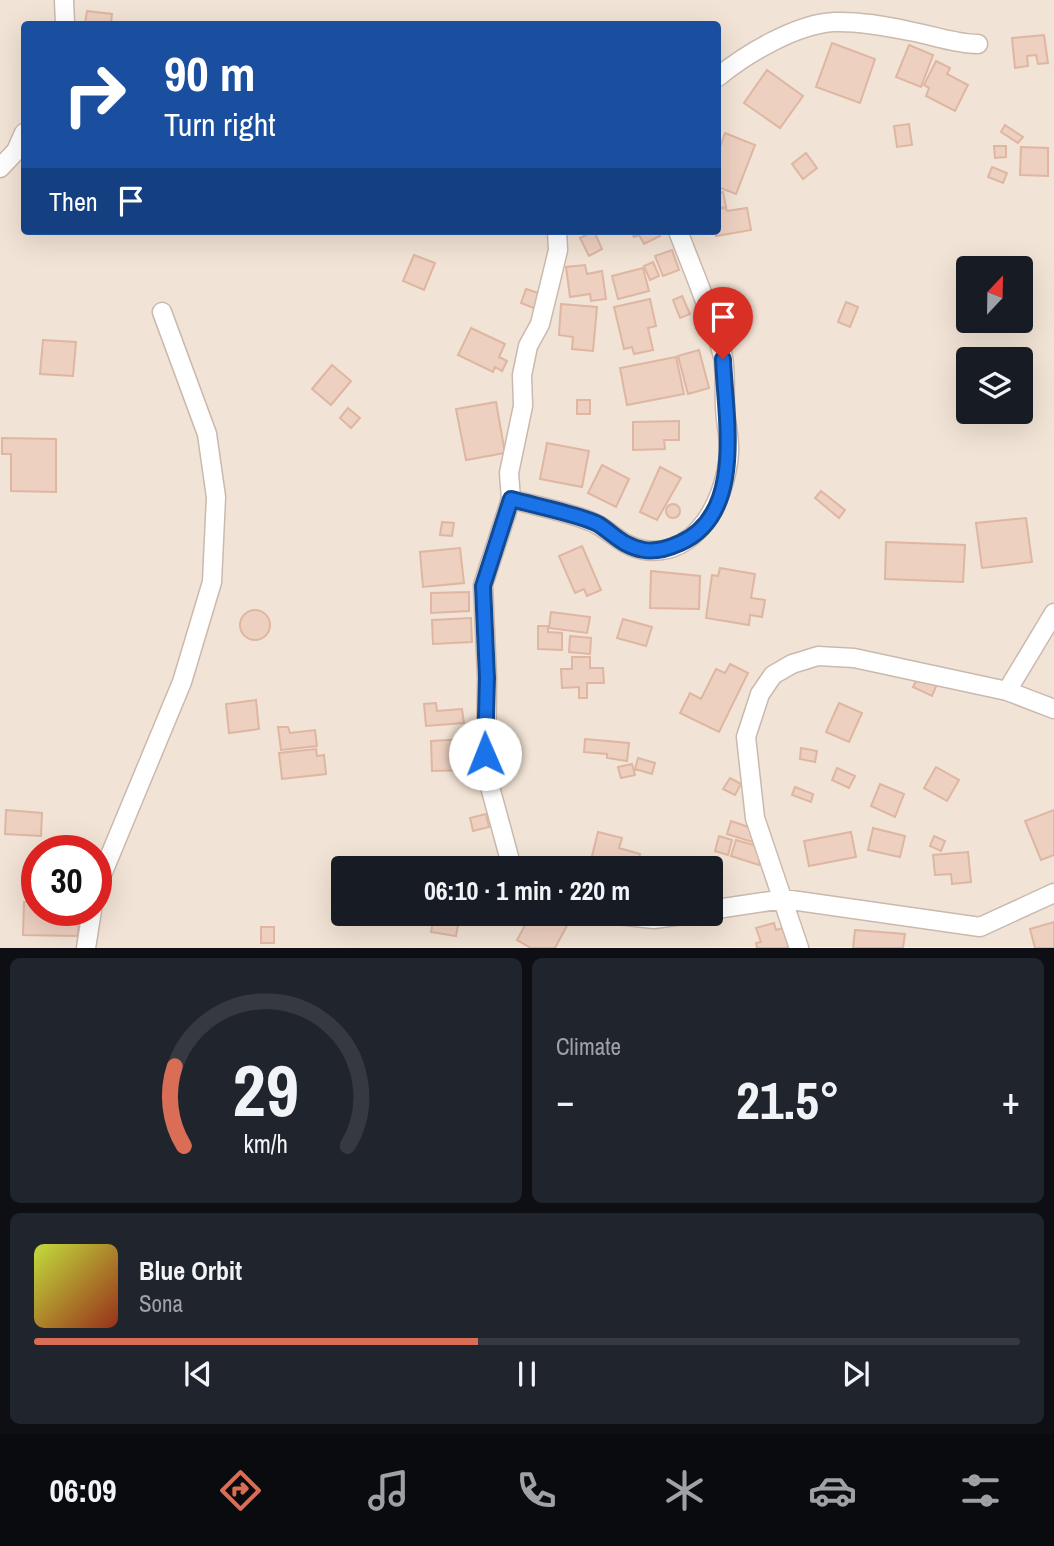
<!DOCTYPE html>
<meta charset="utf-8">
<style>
body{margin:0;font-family:"Archivo Narrow",sans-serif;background:#20242c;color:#f1f3f6;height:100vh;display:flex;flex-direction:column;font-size:26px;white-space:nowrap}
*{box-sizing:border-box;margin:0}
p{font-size:23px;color:#9ea1a6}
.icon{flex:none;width:38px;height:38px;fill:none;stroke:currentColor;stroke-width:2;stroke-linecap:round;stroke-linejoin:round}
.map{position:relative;height:948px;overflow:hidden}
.details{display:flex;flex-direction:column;gap:10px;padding:10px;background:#0d0f14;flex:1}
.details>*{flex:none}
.banner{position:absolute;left:21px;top:21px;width:700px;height:214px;border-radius:7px;box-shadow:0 7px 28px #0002;background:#1a4fa0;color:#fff;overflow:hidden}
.needle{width:46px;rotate:22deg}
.buttons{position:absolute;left:956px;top:256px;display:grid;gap:14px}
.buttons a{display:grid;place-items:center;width:77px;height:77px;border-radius:7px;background:#171b24;box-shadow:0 7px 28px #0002;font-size:35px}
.speed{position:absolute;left:21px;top:835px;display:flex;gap:14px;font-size:35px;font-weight:700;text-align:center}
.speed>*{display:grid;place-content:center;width:91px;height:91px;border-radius:50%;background:#171b24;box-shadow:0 7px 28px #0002;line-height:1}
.speed .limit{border:10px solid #d22;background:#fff;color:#111}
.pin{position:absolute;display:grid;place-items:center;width:60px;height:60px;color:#fff;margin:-72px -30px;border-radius:50% 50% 50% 0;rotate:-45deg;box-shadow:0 0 7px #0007}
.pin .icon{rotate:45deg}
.me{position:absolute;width:77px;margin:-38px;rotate:359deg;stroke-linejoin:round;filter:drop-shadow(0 0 5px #0008)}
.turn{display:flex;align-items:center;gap:24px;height:147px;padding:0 28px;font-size:32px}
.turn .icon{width:91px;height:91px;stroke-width:2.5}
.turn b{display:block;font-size:49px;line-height:60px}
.then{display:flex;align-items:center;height:66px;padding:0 28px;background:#0003;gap:14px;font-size:26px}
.big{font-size:52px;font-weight:700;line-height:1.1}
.details .widget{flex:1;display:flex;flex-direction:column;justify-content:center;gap:10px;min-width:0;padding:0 24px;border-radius:10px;background:#20242c}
.details .dial{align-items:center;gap:0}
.dial svg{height:182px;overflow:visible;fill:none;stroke:#363941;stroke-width:7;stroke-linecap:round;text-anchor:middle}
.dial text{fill:#f1f3f6;stroke:none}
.song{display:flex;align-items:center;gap:21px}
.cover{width:84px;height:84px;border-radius:10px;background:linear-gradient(135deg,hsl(70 70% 55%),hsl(10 70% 35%))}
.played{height:7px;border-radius:4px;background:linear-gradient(90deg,#d96d56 45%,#363941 45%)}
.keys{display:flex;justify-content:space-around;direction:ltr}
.heat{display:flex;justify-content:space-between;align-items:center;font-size:38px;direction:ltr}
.details .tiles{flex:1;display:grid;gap:10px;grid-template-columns:1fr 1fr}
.widget:last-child{grid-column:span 2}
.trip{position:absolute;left:331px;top:856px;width:392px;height:70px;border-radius:7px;background:#171b24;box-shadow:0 7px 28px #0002;font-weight:700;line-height:70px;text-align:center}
.menu{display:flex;height:112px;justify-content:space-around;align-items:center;background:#090b0e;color:#9ea1a6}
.menu .icon{width:49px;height:49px}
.menu .on{color:#d96d56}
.menu b{font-size:32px;color:#f1f3f6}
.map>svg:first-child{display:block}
</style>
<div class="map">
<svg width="1054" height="948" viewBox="0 0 1054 948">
<rect width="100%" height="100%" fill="#faf1e6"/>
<path fill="#f1e3d5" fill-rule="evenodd" d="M0,0H1054V947L0,948ZM24,24H718V231H24ZM968,268H1020V320H968ZM968,359H1020V411H968ZM37,850H96V910H37ZM343,868H710V914H343Z"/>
<path fill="#edd0c0" stroke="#deb6a2" stroke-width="2" d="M87,11L112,14L111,24H85Z
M1044,35L1048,63L1038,64L1036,55L1027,56L1028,66L1015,68L1012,38Z
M832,43L875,59L860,103L816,87Z
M909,45L933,55L921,87L896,77Z
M936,61L950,68L947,74L968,85L955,111L926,96L929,88L924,85Z
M767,70L803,96L780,128L744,103Z
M909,124L912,145L897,147L894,126Z
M1005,125L1023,137L1018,143L1001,132Z
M725,133L755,145L736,194L718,187V153Z
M994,146H1006V157L995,158Z
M1021,147L1048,148V176L1020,175Z
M806,153L817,168L803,179L792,164Z
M992,167L1007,173L1003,183L988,177Z
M723,192L726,207L718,208V193Z
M726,208L727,211L747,208L751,230L716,236L718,209Z
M594,231L602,249L589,256L580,238Z
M631,231H658L660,236L644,244L639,235L634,237Z
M672,250L679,270L663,276L655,256Z
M414,255L435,263L424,290L403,281Z
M653,262L659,276L650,280L644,266Z
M585,265L587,274L602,271L606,299L591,301L590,294L570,297L566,267Z
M643,268L649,291L618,299L612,276Z
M526,289L541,294L536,309L521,303Z
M682,296L690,314L680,318L673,300Z
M650,299L656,326L648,328L653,350L634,354L632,347L624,349L614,307Z
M846,302L858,307L850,327L838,322Z
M561,304L597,307L593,351L572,349L573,337L559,335Z
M471,328L505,344L499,357L507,361L502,371L495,367L493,372L458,355Z
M43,340L76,342L73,376L40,374Z
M699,350L709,388L688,394L678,356Z
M676,357L684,394L627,405L620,368Z
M332,365L351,381L331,405L312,389Z
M577,400H590V414H577Z
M496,402L505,453L466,460L456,409Z
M348,408L360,418L351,428L340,418Z
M679,421V440H664L665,449L633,450V422Z
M2,438L56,439V492L11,491V454H2Z
M547,443L589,451L582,487L540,479Z
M602,465L629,479L616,507L588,493Z
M660,467L681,478L657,520L640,512Z
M821,491L845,510L839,518L815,498Z
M666 511a7 7 0 1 1 14 0a7 7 0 1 1-14 0Z
M1026,518L1032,562L982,568L976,523Z
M442,522L454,523L452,536L440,535Z
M886,542L965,545L963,582L885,579Z
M582,546L601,590L587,596L584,589L575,593L559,556Z
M460,548L464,583L423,587L420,552Z
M720,568L755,574L751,598L765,600L762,617L750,615L749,625L706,618L712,575L718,576Z
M651,571L700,576L699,609L650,608Z
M469,592V611L431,613V593Z
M240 625a15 15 0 1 1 30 0a15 15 0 1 1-30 0Z
M551,612L590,617L587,633L549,628Z
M471,618L472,642L433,644L432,620Z
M623,619L652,627L646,646L617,638Z
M538,626H548V632L562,633V650L538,649Z
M570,636L591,638L590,654L569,652Z
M572,657H590V668H603L604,683H587V698H579V687L562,688L561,669H572Z
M730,664L748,673L719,732L680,713L690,693L701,699L716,669L725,673Z
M920,673L938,682L932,696L913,687Z
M256,700L259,729L229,733L226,704Z
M436,703L437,711L462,709L464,723L426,726L424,704Z
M839,703L862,713L849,742L826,732Z
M278,727H288L290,733L315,730L317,746L281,750Z
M467,739L469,770L432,771L431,741Z
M585,739L629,743L627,761L607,758V754L584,752Z
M801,748L817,751L815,762L800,759Z
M316,749L317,756L324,755L326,774L282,779L279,753Z
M638,758L655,763L652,774L635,769Z
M632,764L635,775L621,778L618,767Z
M936,767L959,780L947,801L924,788Z
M837,768L855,776L849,788L832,780Z
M730,778L741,784L735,795L723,789Z
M880,784L904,794L895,817L871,806Z
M795,787L813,794L811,802L792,795Z
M6,810L42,813L41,836L5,834Z
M1054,810V855L1041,860L1025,821Z
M486,814L489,827L473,831L470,818Z
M731,821L763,832L759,844L727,834Z
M873,828L905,836L900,857L868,850Z
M598,832L622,838L619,848L640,854L637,868H589Z
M851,832L856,857L809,866L804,841Z
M719,836L732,840L728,855L715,851Z
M934,836L945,841L941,851L930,846Z
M736,840L764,848L759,865L731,856Z
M968,852L971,882L952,884L951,874L935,875L933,855Z
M659,858L660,868H646L645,859Z
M24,902H37V910H79L78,936L23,935Z
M351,914H400V920L351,919Z
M531,914H554L569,922L555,948H531L517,940Z
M434,915L459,920L456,936L431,932Z
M1054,922V948H1035L1030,929Z
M774,923L776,930L791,926L798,948H757L756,943L761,942L756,928Z
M261,927H274V943H261Z
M855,930L905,934L903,948H853Z"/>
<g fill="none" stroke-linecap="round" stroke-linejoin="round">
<g stroke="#cbb9ad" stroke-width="21">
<path id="street" d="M64,0L65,24
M718,77C746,54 796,24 834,22C859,21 885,26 909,31C932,35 955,44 978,44
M0,168L16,151L24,133
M511,499C532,505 582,515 598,525C614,534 624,547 644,550C698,558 726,497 729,453C730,438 725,421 725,405C724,390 726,372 723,357C713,316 693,271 678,231
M1007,691L1054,613
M512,868L486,772L487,678L483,585L511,499L509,473L523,406L522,375L528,346L540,324L553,271L558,250L557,231
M96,889L182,682L212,582L216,497L207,434L162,312
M710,910L784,899L980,927L1054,893
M608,914L654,919L689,914
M86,948L92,910
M799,948L755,818L746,737L760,694L773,675L792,664L818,656L854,658L1007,691L1054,709"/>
</g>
<use href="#street" stroke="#fff" stroke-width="18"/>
</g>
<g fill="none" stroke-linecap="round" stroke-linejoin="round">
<g stroke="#114b97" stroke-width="18">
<path id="route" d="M485,754L487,678L483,586L511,499C532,505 581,515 598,524C614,534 622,546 644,550C655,552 669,548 680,543C746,514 725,416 723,359"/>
</g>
<use href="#route" stroke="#1a73e8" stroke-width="12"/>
</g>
</svg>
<div class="buttons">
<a><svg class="needle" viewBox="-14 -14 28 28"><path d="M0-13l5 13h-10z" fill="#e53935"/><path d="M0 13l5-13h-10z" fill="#9ea1a6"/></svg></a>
<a><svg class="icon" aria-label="layers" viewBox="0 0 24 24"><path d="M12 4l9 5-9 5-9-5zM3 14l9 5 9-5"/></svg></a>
</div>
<div class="speed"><div class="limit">30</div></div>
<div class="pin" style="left:723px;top:359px;background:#d93025"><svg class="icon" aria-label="arrive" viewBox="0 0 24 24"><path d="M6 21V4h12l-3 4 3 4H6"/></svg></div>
<svg class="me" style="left:485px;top:754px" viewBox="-20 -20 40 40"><circle r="19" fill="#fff"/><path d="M0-13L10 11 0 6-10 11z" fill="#1a73e8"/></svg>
<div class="trip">06:10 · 1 min · 220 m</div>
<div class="banner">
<div class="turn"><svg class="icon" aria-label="right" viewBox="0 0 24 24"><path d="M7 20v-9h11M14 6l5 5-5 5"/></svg><div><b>90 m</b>Turn right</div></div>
<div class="then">Then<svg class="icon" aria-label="arrive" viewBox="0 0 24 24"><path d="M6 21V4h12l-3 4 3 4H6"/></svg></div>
</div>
</div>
<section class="details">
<div class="tiles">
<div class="widget dial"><svg viewBox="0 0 100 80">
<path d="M14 69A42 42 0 1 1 86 69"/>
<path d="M14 69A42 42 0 0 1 10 34" stroke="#d96d56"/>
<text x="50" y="56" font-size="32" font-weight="700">29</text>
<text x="50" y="72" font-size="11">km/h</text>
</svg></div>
<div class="widget"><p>Climate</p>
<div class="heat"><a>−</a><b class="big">21.5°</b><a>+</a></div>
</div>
<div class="widget">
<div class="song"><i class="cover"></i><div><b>Blue Orbit</b><p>Sona</p></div></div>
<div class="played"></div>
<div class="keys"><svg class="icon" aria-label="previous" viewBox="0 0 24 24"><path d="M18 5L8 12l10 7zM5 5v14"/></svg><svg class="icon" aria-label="pause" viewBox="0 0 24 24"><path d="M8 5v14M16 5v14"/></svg><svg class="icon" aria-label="next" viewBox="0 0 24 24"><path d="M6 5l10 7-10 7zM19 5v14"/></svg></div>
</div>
</div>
</section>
<nav class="menu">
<b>06:09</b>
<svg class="icon on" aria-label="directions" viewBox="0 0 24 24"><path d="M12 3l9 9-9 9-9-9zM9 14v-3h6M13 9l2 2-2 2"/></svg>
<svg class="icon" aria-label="music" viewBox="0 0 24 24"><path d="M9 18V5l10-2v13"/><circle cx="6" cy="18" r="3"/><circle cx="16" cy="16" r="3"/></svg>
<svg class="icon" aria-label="phone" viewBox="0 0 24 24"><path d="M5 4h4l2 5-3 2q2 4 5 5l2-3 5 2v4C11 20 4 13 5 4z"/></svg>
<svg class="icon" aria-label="climate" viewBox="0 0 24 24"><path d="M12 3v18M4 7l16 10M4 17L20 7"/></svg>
<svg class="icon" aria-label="car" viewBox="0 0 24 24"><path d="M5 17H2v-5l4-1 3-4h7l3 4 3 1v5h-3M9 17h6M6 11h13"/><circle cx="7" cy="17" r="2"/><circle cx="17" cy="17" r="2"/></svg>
<svg class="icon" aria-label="filters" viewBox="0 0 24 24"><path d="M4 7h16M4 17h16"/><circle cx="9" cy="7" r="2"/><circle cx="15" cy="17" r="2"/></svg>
</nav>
